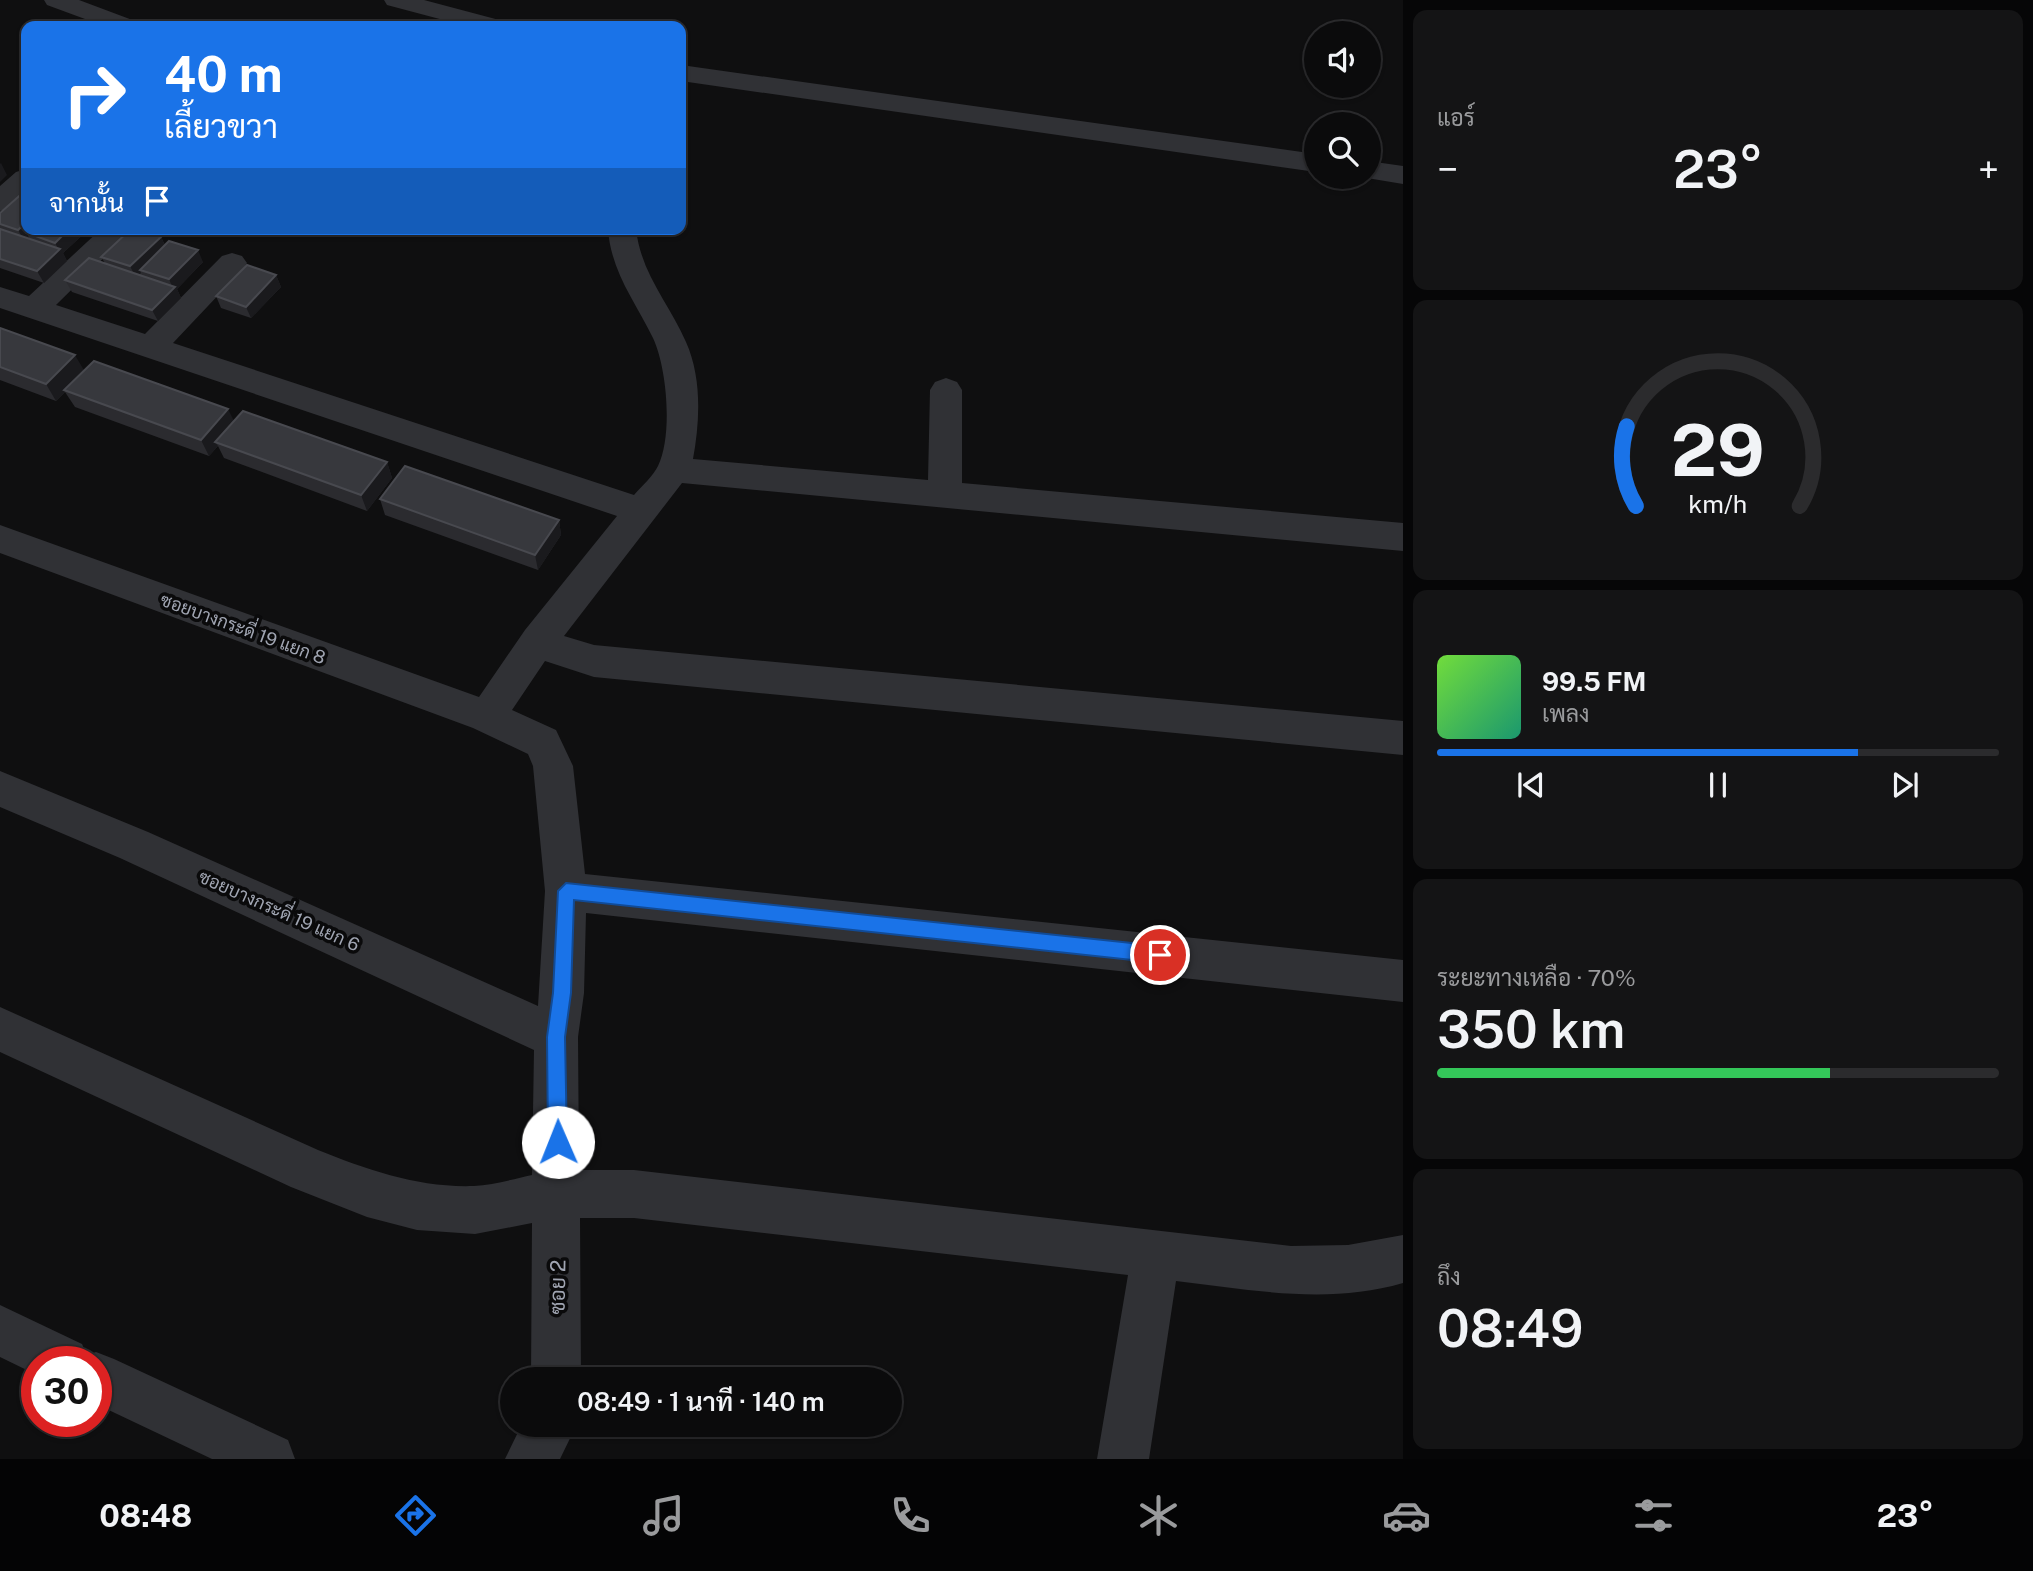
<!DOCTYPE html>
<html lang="th">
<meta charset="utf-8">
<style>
body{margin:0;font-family:"Public Sans",Sarabun,sans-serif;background:#141415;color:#f1f3f6;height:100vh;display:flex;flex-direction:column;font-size:26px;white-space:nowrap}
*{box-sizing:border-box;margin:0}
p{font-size:23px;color:#9a9b9d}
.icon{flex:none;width:38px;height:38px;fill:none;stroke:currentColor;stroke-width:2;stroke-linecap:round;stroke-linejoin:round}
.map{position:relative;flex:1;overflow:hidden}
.sheet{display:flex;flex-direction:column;gap:10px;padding:10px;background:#060607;width:630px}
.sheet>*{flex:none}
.top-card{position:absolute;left:21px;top:21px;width:665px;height:214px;border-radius:14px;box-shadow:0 2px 5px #0004,0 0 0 2px #2b2b2d;background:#1a73e8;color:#fff;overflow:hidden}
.fabs{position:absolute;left:1304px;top:21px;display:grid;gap:14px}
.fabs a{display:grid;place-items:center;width:77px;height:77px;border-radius:50%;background:#0b0b0c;box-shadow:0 2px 5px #0004,0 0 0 2px #2b2b2d;font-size:35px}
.speed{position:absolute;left:21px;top:1346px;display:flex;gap:14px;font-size:35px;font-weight:700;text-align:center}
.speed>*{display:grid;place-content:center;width:91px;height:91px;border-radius:50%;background:#0b0b0c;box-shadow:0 2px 5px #0004,0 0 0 2px #2b2b2d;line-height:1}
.speed .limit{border:10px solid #d22;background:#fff;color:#111}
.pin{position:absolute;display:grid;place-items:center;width:60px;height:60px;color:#fff;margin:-30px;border:4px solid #fff;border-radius:50%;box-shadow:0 2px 7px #0007}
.me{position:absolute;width:77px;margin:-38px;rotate:359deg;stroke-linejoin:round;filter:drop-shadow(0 0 5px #0008)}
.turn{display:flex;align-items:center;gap:24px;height:147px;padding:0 28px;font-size:32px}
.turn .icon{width:91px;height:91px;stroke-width:2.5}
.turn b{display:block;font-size:49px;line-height:60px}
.then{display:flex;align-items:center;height:66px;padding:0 28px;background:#0003;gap:14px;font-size:26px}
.big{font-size:52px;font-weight:600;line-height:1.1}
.sheet .tile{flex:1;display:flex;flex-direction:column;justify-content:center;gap:10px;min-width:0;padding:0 24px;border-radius:14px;background:#141415}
.sheet .dial{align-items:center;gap:0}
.dial svg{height:182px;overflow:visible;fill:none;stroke:#2b2b2d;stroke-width:7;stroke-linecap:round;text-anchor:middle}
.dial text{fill:#f1f3f6;stroke:none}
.song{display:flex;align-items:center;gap:21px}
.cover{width:84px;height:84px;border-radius:10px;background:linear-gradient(135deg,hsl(100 70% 55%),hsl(160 70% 35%))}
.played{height:7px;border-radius:4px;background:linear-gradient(90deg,#1a73e8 75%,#2b2b2d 75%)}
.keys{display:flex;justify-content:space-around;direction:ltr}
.heat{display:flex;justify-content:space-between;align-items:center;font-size:38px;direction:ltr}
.charge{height:10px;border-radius:5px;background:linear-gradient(90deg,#34c759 70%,#2b2b2d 0)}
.trip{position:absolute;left:500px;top:1367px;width:402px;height:70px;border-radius:35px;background:#0b0b0c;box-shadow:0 2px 5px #0004,0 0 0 2px #2b2b2d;font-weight:600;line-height:70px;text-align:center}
.menu{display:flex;height:112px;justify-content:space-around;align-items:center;background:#040405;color:#9a9b9d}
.menu .icon{width:49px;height:49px}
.menu .selected{color:#1a73e8}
.menu b{font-size:32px;color:#f1f3f6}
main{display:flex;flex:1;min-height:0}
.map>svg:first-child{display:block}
</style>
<main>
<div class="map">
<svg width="1403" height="1459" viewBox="0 0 1403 1459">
<rect width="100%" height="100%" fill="#0f0f10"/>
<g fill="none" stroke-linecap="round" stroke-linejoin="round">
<path fill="#303135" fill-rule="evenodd" d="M44,0H79L135,21L138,26H104L47,5Z
M384,0H424L503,21L506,26H466L387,5Z
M681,65L1316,154V172L681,81Z
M1368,161L1403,166V184L1361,177H1368Z
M26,169V193L10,208L0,211V186L16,172Z
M101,229H133L56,305L145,334L222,256L232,253L242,256L247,263L242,270L173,343L634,495C642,486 653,476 658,466C673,435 667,368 653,338C635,301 611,272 608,229H636C641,274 669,303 686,342C702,378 700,421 693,459L928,480L930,390L935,382L946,378L957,382L962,390V483L1403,523V551L682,483L564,636L594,645L1403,721V755L594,677L545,661L512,710L556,730L573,766L585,874L1403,960V1002L586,913L584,993L578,1037L579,1170H634L1291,1246L1348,1245L1403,1235V1283C1328,1305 1252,1290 1176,1281L1149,1459H1097L1128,1275L634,1218H580L581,1379H531L532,1223L475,1234L417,1230L367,1217L291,1187L0,1052V1007L318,1150C368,1170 419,1188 474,1186C493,1185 514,1179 532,1175L534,1050L120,858L0,807V771L148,832L538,1006L545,891L533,766L528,754L473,728L0,553V525L479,697L525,630L617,516L0,308V287L29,296Z
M0,1305L82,1344L87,1355L96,1352L114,1359L288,1440L295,1459H212L96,1404V1362H37V1375L0,1357Z
M522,1424H577L560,1459H505Z"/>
</g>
<path fill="#2b2b2f" d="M0,213L26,229H89L63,253L67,261L44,283L0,268Z
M161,237L165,245L203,262L177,289L181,298L158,321L72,292L65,280L105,263L101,257Z
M276,275L281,287L251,318L221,308L216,296Z
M0,328L84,370L234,421L387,462L392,478L367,511L224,458L218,446L209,456L75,407L65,392L56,401L0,380Z
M380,499L559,520L561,535L538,570L385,515Z"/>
<path fill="#1a1a1d" d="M1,163L7,175L0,182V164Z
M26,222V229H39L27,233L29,238L25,242L18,230Z
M69,229H89L63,253L67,261L44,283L37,271L59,250L55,243Z
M161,237L166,248L140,270L141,273L136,278L130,266Z
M198,250L203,262L177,289L181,298L158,321L152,310L173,289L169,279Z
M276,275L281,287L251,318L246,307Z
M75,355L85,372L64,390L65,392L56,401L46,384Z
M228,409L236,425L215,442L218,446L209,456L201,440Z
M387,462L392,478L367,511L361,495Z
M559,520L561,535L538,570L535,555Z"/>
<path fill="#37383d" stroke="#48494f" stroke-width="2" d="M26,190V222L18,230L0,224V213Z
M0,229L60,249L37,271L0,259Z
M32,229H69L55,243L27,233Z
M131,229H137L161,237L130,266L101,257Z
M169,241L198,250L169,279L140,270Z
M89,258L175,287L152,310L65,280Z
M247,265L276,275L246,307L216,296Z
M0,328L75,355L46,384L0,367Z
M94,361L228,409L201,440L64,390Z
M243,411L387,462L361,495L215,442Z
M405,466L559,520L535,555L380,499Z"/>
<path fill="#1a73e8" stroke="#114b97" stroke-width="2" d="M566,883L1160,946L1166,949L1169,955L1166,961L1160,963L574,900L571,993L565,1037L567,1142L565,1148L558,1151L551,1148L548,1142L547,1037L553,993L558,891Z"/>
<g text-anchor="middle" stroke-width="7" stroke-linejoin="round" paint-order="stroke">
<g font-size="18" fill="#a0a5b2" stroke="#0a0a0b">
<text transform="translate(243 629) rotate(20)" y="6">ซอยบางกระดี่ 19 แยก 8</text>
<text transform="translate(279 911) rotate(24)" y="6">ซอยบางกระดี่ 19 แยก 6</text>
</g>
<g font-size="21" fill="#a0a5b2" stroke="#0a0a0b">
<text transform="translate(558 1287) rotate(-89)" y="7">ซอย 2</text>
</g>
</g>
</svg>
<div class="fabs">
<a><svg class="icon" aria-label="sound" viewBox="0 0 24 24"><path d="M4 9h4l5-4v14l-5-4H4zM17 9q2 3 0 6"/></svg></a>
<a><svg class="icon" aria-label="search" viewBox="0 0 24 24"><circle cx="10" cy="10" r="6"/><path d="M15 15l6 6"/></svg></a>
</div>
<div class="speed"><div class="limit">30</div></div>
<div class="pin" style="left:1160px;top:955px;background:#d93025"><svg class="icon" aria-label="arrive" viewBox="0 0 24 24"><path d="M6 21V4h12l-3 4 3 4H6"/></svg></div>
<svg class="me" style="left:558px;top:1142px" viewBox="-20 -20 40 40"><circle r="19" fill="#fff"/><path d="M0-13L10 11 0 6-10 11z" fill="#1a73e8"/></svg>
<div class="trip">08:49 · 1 นาที · 140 m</div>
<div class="top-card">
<div class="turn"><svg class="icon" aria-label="right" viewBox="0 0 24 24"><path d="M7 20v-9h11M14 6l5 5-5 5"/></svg><div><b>40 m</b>เลี้ยวขวา</div></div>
<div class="then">จากนั้น<svg class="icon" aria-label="arrive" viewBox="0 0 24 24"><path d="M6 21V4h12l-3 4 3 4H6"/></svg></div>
</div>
</div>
<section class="sheet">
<div class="tile"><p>แอร์</p>
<div class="heat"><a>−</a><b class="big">23°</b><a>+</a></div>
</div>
<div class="tile dial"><svg viewBox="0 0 100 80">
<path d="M14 69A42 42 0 1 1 86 69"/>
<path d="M14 69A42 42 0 0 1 10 34" stroke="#1a73e8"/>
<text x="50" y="56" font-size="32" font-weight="700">29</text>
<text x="50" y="72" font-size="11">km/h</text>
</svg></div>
<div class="tile">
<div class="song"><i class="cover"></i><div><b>99.5 FM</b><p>เพลง</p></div></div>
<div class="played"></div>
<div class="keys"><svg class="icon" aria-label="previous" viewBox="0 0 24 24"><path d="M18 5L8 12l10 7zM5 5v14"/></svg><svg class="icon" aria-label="pause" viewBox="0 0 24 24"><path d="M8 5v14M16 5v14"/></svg><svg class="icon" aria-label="next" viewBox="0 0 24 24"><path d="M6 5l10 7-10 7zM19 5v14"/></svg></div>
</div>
<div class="tile"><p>ระยะทางเหลือ · 70%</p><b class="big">350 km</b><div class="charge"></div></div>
<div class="tile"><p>ถึง</p><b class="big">08:49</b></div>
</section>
</main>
<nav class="menu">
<b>08:48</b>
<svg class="icon selected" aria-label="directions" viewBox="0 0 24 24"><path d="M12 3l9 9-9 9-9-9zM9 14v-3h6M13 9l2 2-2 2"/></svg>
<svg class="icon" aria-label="music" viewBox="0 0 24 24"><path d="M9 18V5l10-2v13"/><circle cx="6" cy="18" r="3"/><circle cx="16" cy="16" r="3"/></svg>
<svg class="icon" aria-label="phone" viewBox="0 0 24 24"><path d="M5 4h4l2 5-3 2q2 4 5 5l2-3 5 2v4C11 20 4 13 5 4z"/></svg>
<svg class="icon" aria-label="climate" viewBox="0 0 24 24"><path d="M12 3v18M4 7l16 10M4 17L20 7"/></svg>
<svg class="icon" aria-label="car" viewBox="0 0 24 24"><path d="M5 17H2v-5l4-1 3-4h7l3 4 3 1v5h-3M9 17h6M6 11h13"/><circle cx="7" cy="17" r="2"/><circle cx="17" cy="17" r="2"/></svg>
<svg class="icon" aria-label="filters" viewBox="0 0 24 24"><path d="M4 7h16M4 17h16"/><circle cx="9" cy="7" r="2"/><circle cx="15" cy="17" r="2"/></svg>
<b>23°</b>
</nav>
